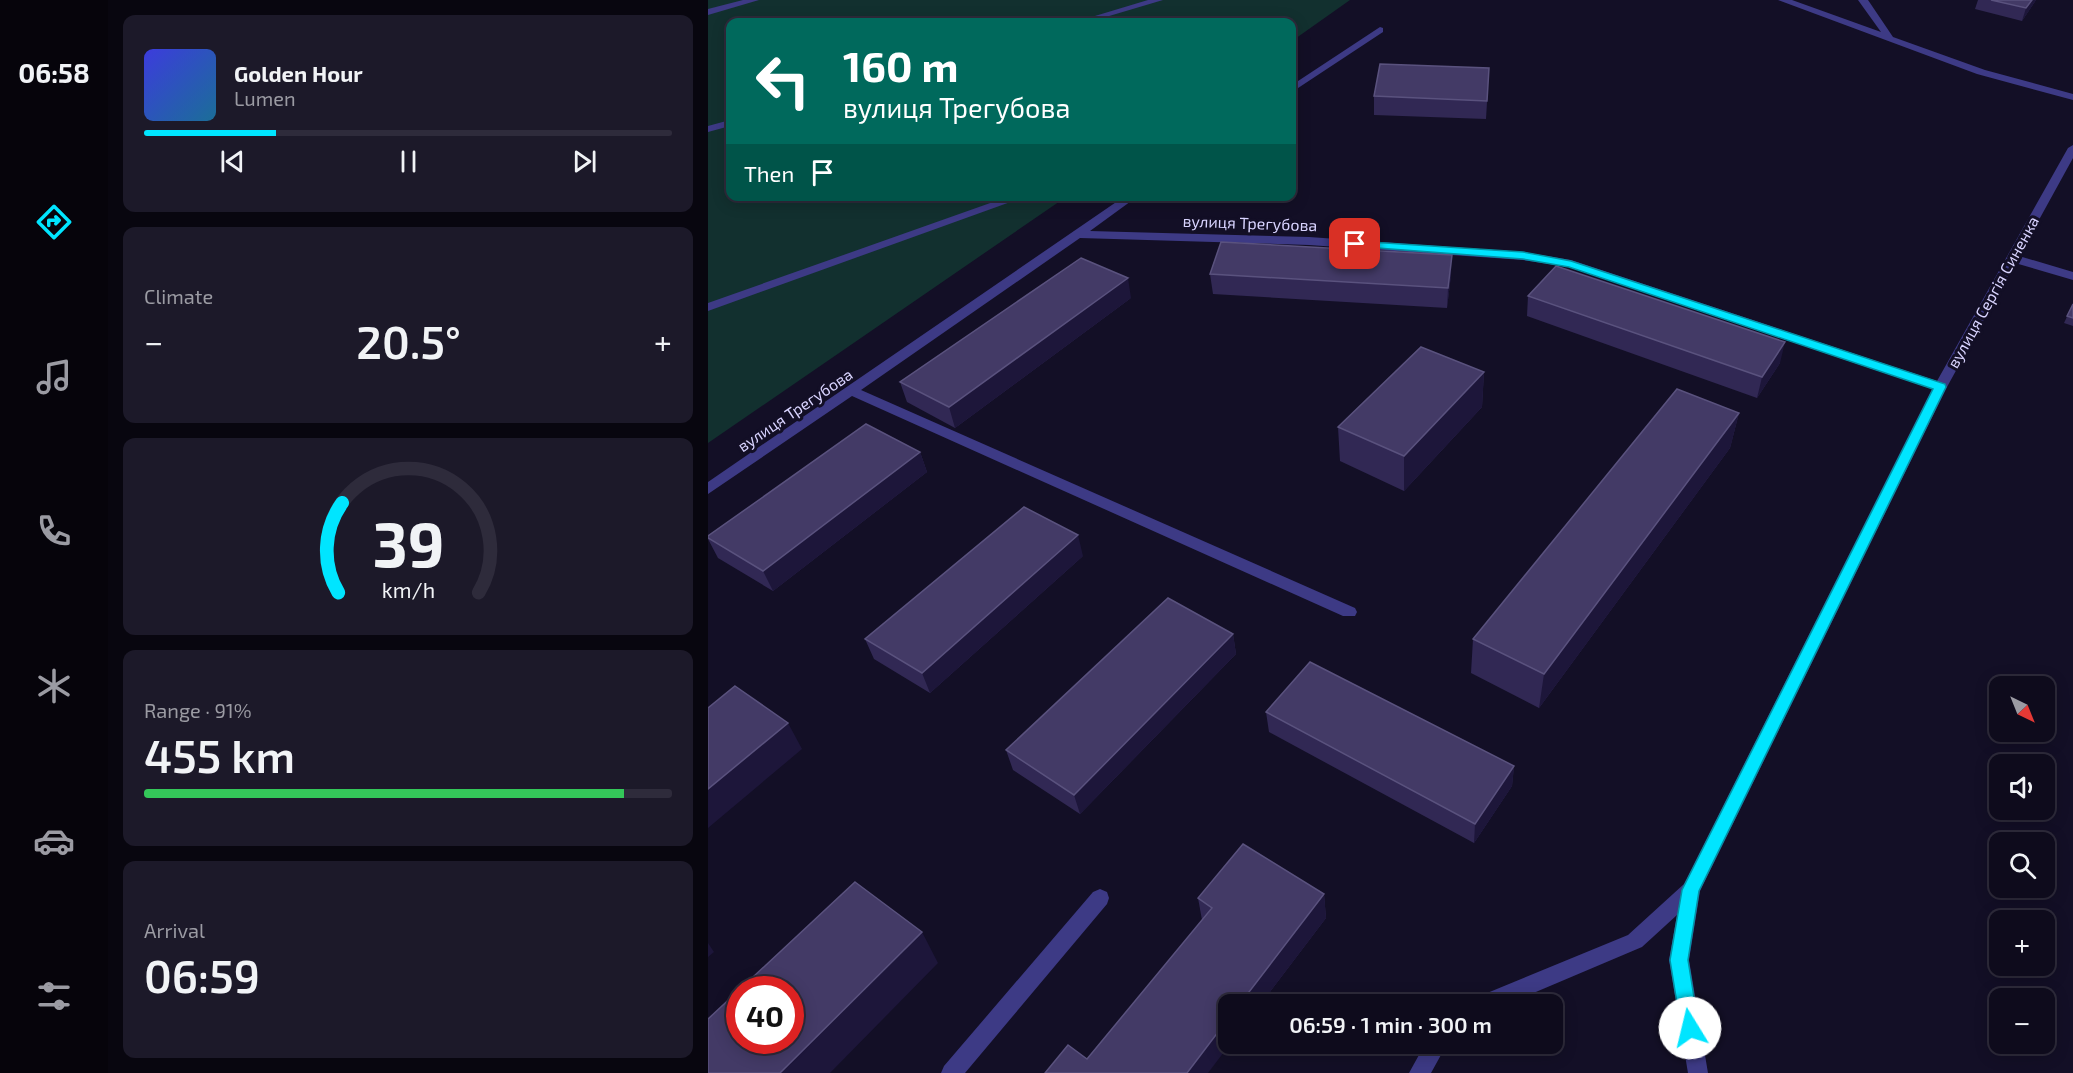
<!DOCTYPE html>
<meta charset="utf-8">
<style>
body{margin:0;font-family:"Exo 2",sans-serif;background:#1c1929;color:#f1f3f6;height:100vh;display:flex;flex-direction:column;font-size:22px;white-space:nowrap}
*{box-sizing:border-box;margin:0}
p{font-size:20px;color:#9b9ba3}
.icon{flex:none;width:33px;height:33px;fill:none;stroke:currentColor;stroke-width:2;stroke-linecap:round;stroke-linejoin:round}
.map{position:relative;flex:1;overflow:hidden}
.drawer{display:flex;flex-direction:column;gap:15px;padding:15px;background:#08060f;width:600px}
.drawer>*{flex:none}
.guide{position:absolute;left:18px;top:18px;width:570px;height:183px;border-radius:12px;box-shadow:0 3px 15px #0003,0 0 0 2px #2e2b3b;background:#00695c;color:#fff;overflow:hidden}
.needle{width:39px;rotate:137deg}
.fabs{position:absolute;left:1281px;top:676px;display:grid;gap:12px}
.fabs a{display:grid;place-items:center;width:66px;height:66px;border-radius:12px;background:#0e0b1c;box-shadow:0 3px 15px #0003,0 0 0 2px #2e2b3b;font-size:30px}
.speed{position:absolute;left:18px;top:976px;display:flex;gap:12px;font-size:30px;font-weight:700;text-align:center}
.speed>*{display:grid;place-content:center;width:78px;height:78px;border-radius:50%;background:#0e0b1c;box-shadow:0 3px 15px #0003,0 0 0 2px #2e2b3b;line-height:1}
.speed .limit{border:9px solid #d22;background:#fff;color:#111}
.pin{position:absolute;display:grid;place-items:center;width:51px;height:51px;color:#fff;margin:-26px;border-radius:12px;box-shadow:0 3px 9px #0006}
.me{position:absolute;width:66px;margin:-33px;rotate:351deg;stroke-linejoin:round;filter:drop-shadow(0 0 4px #0008)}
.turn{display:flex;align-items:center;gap:21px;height:126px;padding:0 18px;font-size:27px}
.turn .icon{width:78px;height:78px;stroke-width:2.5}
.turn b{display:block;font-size:42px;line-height:51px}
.then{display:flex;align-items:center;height:57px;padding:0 18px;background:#0003;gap:12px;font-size:22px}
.big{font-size:45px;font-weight:600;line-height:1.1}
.drawer .tile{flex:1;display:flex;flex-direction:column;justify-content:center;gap:9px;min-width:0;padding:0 21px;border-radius:12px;background:#1c1929}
.drawer .dial{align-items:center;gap:0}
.dial svg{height:156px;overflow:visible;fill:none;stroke:#2e2b3b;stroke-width:7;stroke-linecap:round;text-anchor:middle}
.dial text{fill:#f1f3f6;stroke:none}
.song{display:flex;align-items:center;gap:18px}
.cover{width:72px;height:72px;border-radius:9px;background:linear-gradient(135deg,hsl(240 70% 55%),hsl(200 70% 35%))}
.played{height:6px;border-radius:3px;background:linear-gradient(90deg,#00e5ff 25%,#2e2b3b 25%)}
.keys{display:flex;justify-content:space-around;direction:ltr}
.heat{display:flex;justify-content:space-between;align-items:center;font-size:33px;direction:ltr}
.charge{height:9px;border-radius:4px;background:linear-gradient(90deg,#34c759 91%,#2e2b3b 0)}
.trip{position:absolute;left:510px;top:994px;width:345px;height:60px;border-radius:12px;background:#0e0b1c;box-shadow:0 3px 15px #0003,0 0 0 2px #2e2b3b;font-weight:600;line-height:60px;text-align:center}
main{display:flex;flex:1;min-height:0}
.tabs{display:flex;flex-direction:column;width:108px;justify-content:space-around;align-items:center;background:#06040b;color:#9b9ba3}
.tabs .icon{width:42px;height:42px}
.tabs .on{color:#00e5ff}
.tabs b{font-size:27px;color:#f1f3f6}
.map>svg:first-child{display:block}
</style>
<main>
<nav class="tabs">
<b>06:58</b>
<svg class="icon on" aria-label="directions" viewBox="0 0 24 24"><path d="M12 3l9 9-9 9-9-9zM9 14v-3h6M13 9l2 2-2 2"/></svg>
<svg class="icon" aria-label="music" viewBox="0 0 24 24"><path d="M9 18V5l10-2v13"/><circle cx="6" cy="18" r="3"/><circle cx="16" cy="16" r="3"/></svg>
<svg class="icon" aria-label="phone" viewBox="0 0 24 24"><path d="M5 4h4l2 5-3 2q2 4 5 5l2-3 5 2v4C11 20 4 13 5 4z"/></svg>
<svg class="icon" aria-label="climate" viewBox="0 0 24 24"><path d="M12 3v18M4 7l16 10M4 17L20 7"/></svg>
<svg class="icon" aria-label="car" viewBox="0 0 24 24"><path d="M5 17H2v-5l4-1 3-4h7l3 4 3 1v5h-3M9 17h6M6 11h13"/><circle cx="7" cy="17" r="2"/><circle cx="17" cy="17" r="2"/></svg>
<svg class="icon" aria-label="filters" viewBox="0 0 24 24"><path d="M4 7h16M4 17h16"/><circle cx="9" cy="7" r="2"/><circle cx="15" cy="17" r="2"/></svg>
</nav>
<section class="drawer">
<div class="tile">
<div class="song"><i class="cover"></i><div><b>Golden Hour</b><p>Lumen</p></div></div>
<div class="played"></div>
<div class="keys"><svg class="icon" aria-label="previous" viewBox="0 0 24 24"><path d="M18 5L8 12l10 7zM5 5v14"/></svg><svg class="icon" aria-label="pause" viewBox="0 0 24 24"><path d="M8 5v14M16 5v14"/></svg><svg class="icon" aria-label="next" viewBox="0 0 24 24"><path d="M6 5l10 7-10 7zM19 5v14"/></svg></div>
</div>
<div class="tile"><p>Climate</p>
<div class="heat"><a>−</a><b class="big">20.5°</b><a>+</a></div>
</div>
<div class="tile dial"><svg viewBox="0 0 100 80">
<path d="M14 69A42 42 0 1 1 86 69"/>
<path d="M14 69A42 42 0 0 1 16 23" stroke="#00e5ff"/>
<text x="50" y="56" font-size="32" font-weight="700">39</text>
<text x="50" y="72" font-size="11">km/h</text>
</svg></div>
<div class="tile"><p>Range · 91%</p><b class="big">455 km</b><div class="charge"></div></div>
<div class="tile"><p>Arrival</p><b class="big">06:59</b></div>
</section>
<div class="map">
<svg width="1365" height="1073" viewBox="0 0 1365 1073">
<rect width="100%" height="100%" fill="#130f26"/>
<path fill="#12302f" d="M0,0H642L584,41V22H22V196L358,197L0,443Z"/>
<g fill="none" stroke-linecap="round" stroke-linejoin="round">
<path fill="#3d3a85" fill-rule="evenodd" d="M35,0H51L0,15V9Z
M440,0H455L381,22H367Z
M1070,0H1084L1173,32L1150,0H1160L1185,37L1277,70L1365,94V100L1269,74Z
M672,27L675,28V32L584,92V85Z
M22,120V126L0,132V126Z
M1365,145V158L1311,256L1365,272V280L1307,263L1239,387L992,891L981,960L1000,1073H980L961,960L969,915L934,947L797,1005H764L767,998L920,935L976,884L1224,389L861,267L815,260L601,245L372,238L153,390L647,608L649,612L647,616H635L144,396L0,494V482L417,196H430L382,231L601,237L815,252L863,260L1229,381L1360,148Z
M302,196H319L0,311V303Z
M392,889L399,892L401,898L399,904L257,1073H233L236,1066L385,892Z
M717,1044H739L723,1073H701Z"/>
</g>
<path fill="#312854" d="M1270,0H1328L1314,21L1267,9Z
M781,68L778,119L666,115V96Z
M502,274L743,275L739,308L505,294Z
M820,296L1072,363L1049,398L819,316Z
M423,298L247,428L199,402L192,382Z
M1365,304V326L1356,323Z
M776,372L774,407L696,491L632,461L630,427Z
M1031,413L1022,448L831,708L763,673L765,639Z
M212,452L219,472L65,591L10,558L0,539V536Z
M375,556L222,693L166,659L157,639Z
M525,634L528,654L372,814L305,770L298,750Z
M558,712L806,766L804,786L766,843L561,732Z
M616,894L618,918L552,1005H520L379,1059L494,920L490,898Z"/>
<path fill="#1d163a" d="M1324,0H1328L1314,21L1318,8Z
M744,255L743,275L739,308L740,288Z
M420,278L423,298L247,428L241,407Z
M1077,342L1072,363L1049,398L1054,377Z
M776,372L774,407L696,491V456Z
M1031,413L1022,448L831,708L836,674Z
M212,452L219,472L65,591L55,571Z
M370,535L375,556L222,693L214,673Z
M525,634L528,654L372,814L366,795Z
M80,723L94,749L0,828V789Z
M806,766L804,786L766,843L767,824Z
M616,894L618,918L552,1005H531Z
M214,932L230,963L122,1073H72Z
M0,943L6,952L0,957Z
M520,1019V1044H522L500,1073H479Z"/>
<path fill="#433a66" stroke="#5a527e" stroke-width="1.5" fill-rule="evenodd" d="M1283,0H1324L1318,8Z
M672,64L781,68L779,101L666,96Z
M513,242L744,255L740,288L502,274Z
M373,258L420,278L241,407L192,382Z
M848,266L1077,342L1054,377L820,296Z
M1365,304V318L1359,316Z
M713,347L776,372L696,456L630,427Z
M969,389L1031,413L836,674L765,639Z
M158,424L212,452L55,571L0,538V536Z
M316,507L370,535L214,673L157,639Z
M460,598L525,634L366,795L298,750Z
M602,662L806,766L767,824L558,712Z
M27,686L80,723L0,789V708Z
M535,844L616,894L531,1005H520V1019L479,1073H337L360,1045L379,1059L504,908L490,898Z
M147,882L214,932L72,1073H0V1019ZM32,990H82V1041H32Z"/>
<path fill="#00e5ff" stroke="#0095a6" stroke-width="1.5" d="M647,241L815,252L863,261L1237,384L1238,387L991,891L980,960L991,1028L989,1034L982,1037L976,1034L973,1028L962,960L974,890L1225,389L861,267L815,259L643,246L642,244Z"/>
<g text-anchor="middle" stroke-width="6" stroke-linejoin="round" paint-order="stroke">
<g font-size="16" fill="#d9d4ff" stroke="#130f26">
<text transform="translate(542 223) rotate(2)" y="6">вулиця Трегубова</text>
<text transform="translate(1285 292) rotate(-61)" y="6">вулиця Сергія Синенка</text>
<text transform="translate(87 410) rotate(-34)" y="6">вулиця Трегубова</text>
</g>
</g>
</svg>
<div class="fabs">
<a><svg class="needle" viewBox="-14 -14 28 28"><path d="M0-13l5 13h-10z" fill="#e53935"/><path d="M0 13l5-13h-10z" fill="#9b9ba3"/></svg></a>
<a><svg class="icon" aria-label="sound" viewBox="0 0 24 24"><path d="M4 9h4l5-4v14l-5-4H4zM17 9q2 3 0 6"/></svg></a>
<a><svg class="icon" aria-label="search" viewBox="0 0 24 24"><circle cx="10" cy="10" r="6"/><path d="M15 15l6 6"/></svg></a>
<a>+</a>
<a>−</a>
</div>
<div class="speed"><div class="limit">40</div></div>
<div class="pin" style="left:647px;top:244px;background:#d93025"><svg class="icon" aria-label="arrive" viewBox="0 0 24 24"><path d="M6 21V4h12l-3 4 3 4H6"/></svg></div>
<svg class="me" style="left:982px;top:1028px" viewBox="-20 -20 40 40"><circle r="19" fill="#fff"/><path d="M0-13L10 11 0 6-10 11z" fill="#00e5ff"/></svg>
<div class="trip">06:59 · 1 min · 300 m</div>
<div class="guide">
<div class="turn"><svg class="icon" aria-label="left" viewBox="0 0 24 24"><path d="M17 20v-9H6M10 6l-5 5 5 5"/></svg><div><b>160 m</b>вулиця Трегубова</div></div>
<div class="then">Then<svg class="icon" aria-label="arrive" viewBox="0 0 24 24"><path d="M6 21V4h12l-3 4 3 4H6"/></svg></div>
</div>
</div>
</main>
